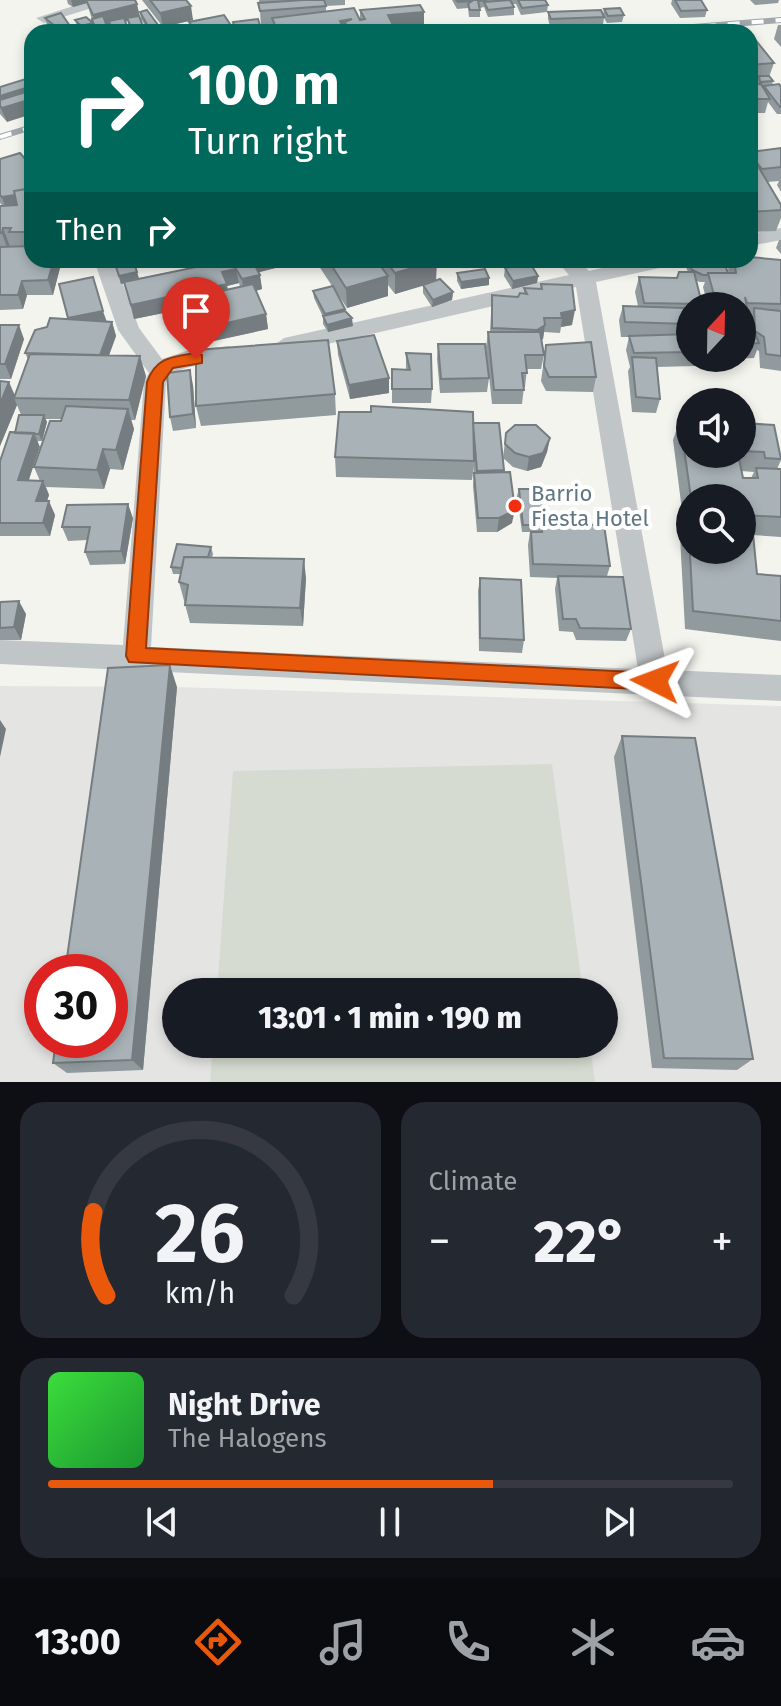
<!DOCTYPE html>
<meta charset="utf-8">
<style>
body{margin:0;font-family:"Fira Sans",sans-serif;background:#242831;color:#f1f3f6;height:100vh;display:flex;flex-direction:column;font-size:30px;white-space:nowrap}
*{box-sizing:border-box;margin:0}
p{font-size:26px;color:#9ea1a6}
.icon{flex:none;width:44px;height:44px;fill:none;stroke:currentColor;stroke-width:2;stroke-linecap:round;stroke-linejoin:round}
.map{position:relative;height:1082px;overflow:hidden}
.drawer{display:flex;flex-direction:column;gap:20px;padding:20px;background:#0d0f14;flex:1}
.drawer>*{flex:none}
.hud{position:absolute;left:24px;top:24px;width:734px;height:244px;border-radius:24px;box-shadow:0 4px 12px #0003;background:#00695c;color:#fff;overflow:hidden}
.needle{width:52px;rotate:22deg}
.tools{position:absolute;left:676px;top:292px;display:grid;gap:16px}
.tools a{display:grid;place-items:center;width:80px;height:80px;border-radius:50%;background:#171b24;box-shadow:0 4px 12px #0003;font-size:40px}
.speed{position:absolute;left:24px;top:954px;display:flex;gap:16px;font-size:40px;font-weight:700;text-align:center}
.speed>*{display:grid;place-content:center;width:104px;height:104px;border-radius:50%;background:#171b24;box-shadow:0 4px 12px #0003;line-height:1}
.speed .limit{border:12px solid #d22;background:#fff;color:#111}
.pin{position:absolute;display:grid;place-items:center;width:68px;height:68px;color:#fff;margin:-82px -34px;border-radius:50% 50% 50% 0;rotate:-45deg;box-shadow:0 0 8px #0007}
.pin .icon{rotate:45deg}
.me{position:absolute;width:88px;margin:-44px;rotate:273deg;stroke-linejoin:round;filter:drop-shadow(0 0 6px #0008)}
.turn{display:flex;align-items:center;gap:28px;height:168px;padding:0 32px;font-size:36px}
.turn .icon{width:104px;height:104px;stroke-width:2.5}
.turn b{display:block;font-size:56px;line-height:68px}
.then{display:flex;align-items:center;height:76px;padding:0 32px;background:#0003;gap:16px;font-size:30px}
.big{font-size:60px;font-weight:800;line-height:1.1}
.drawer .tile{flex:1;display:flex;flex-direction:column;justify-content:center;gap:12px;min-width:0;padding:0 28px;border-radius:24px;background:#242831}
.drawer .dial{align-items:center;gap:0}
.dial svg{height:208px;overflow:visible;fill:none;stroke:#363941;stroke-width:7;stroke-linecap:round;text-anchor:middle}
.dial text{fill:#f1f3f6;stroke:none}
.song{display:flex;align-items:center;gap:24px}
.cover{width:96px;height:96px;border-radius:12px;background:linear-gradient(135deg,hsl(120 70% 55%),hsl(130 70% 35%))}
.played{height:8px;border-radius:4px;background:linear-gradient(90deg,#ea580c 65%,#363941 65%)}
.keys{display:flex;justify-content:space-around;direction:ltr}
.heat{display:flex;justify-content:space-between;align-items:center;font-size:44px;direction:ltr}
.drawer .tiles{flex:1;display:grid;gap:20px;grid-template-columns:1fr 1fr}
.tile:last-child{grid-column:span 2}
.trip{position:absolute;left:162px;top:978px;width:456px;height:80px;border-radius:40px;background:#171b24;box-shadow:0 4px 12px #0003;font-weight:800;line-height:80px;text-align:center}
.tab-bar{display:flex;height:128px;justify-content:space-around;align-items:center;background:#090b0e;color:#9ea1a6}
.tab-bar .icon{width:56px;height:56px}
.tab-bar .selected{color:#ea580c}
.tab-bar b{font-size:36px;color:#f1f3f6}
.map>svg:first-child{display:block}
</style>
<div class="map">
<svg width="781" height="1082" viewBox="0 0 781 1082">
<rect width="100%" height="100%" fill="#f4f4ef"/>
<path fill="#e4e5e3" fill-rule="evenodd" d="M0,686L177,687L781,706V1082H0ZM42,972H110V1040H42ZM176,992H604V1044H176Z"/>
<path fill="#d5dbd0" d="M552,764L583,992H217L233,771Z
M213,1044H590L595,1082H210Z"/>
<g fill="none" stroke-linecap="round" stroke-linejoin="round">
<path fill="#c0c5c8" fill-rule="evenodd" d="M92,0H117L44,23L36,18Z
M781,228V240L750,246V234Z
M94,260H114L139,328L162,359L186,351L229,346L240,354C226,374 186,354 166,382L151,647L638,669L576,287L284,354L273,346L284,338L569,275L556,260H578L589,271L637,260H676L673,265L596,282L667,670L781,675V701L0,664V640L123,645L144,382L149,373L118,330Z"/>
<g stroke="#a0a8ad" stroke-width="6">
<path id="rail" d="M632,32L781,20
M0,137L32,127"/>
</g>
<use href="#rail" stroke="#fff" stroke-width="4" stroke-dasharray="12" stroke-linecap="butt"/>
</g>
<path fill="#919a9d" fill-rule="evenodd" d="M67,0H135L145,32H131L128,21L125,22L129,32H112L110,25L107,26L109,32H95L94,30L92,31L93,32H56L47,25L45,18L72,30L78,29L75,20L93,23L87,3L73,7L68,4Z
M142,0H186L193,20L163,27Z
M259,0H345V5L326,6V12L360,20V10L424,12V25L393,29V32H273L272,24L261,25Z
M452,0H545L548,5L547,12L521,15L516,4H513L514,7V15L488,17L484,7L480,8V17H469L468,8L457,9Z
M672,0H701L707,10L705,17L680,18L671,4Z
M750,0H779L778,3L755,5Z
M604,9L624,15L622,22L607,23L604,18L603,24L550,26L548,19V12L603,15Z
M140,12L158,25L159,28L164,32H149L141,19Z
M189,22L232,27V30L234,32L233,22L262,32H191Z
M778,25H781V47L774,39Z
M750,33L774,63L769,77L773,81L772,85L781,87V114H777L768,102L765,113H750V85L757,84L758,78L750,79Z
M0,87L7,122L0,114Z
M781,148V192L777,185L779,181L768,182L781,205V218L776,231L750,232V152Z
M0,159L32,167V260H62L53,295H27L23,309L0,310V206L2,205L0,203Z
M779,240H781V254L776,248Z
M113,260H133L139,278L205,265L213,260H307L259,272L262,289L256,291L266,314L268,329L195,345L183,309L134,319L124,283L121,284ZM239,283L240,287L228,289L227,286Z
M315,260H436V281L453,292L452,300L432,307L423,293V285L395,294L388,285V296L347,308L333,287L353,326L328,332L323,324V317L314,298L313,291L332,286Z
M688,260L729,273L728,270L731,260H781V371L760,368L759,351L757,350L754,358L700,360V358H742V306H708L703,287L705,282H700L697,281L702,304V306H690V318H687L688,324L685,335L690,334V358H698L695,366L657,367L660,399L656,413L632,412L628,371L630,367L626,350L629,337H621L619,320L623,306H638L635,292L639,277L677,278L688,272L686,267Z
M505,268L538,276L537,283L512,289L504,276Z
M457,273L489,278V285L461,289L457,281Z
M541,284L572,325L561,327L560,333L544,332L543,339L541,340L544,355L541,369H527L525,387H524L522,404H492L486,347L488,332H490L492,295L518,297L524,294V288L540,289Z
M107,321L112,322L116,336L109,355L146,376L135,420H131L134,429L123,470L110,469L104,489L46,487L49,495L47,501L55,515L50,536H0V461L15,433L21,415L17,405L0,446V381L15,395L28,359L25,353ZM45,419H62L34,467L40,481L29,480L38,441H42L47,422Z
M0,325L24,339L11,379H0Z
M337,341L389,378V393L350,399L338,355Z
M438,344L489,378L487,392L440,393L437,359Z
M546,345L596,377L593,392L546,391L541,381Z
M406,353L432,389L431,403H392V369L406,370Z
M193,385L196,428L173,431L170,417Z
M335,394L336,415L201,426L196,406Z
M680,420L690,454H742V423L781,456V460L777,469H781V537L753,535L757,574L781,576V641L685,629L680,536L684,526L673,440ZM741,471L754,472L751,478H743ZM690,498H742V550H690Z
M473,423L504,470L512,523L497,532H477L473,486L474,466L472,480L336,477L335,457Z
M506,433L550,438L547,452L541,467L527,471L513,467L503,458Z
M519,489L544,523L610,566L607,576L631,629L626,641L576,640L573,632L559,631L555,589L557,578L530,577L528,545L530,532H522L517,496Z
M133,518L125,564L90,565L85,552L87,540L68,541L62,527Z
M211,547L213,554L212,558L306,578L303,626L190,623L179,582L181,574H173L171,567Z
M480,578L524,640L522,653L479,651L478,591Z
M0,602L26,614L21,640H0Z
M177,687L143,1070L67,1073L53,1063Z
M622,736L753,1059L737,1070L652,1068L614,757Z"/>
<path fill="#767d80" d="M71,0H86L87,3L73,7Z
M137,4L140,18L110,25L109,21L110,25L96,28L93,15Z
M191,6L193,20L163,27L160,13Z
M424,12V25L393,29V32H349L345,22V32L340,21L352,19V31L388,15Z
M93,23L94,30L83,32L81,26Z
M232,27L233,32H204Z
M32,86V114L7,122L0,106V96Z
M32,192V207L7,212L2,197Z
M3,228L11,249L9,254L2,233Z
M54,260H62L53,295L48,280Z
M254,260H307L256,273Z
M581,260H595L580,265Z
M437,261L436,282L395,294V273Z
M236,269L239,283L227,286L229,299L181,300L183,309L134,319L131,305L222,272Z
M137,272L139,280L121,284L119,276Z
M260,275L262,289L244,294L242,279Z
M388,276V296L347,308L346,288Z
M538,276L537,283L512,289L513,281Z
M489,278V285L461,289V282Z
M22,281L27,295L23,309L18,295Z
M453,292L452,300L432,307L433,300Z
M345,309V316L325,321V314Z
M575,310L572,325L561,327L562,318L561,313Z
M103,311L108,325L73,333L68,318Z
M266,314L268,329L195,345L192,331Z
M352,318L353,326L328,332L327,325Z
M112,322L116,336L103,372L99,358Z
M19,325L24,339L11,379L5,364Z
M545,325L543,339L535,345L537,330Z
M140,356L146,376L135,420L129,400Z
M190,370L193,385L196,428L193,414Z
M389,378V393L350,399L349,385Z
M9,382L16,398H14L17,405L0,446V404Z
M128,409L134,429L123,470L116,450Z
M44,415L47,422L42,441L39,434Z
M34,433L40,447L24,494L18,480Z
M550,438L547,452L541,467L527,471L529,457Z
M103,449L110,469L104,489L97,470Z
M43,481L49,495L42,515L36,501Z
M49,501L55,515L50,536L43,523Z
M128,504L133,518L125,564L121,551Z
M515,510L512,523L497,532L499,518Z
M304,559L306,578L303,626L300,608Z
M19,601L26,614L21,640L14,627Z
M170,665L177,687L143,1070L132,1060Z
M0,720L6,729L0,757Z"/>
<path fill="#a9b3b7" stroke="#767d80" stroke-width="2" d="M86,0H135L137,4L93,15Z
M150,0H186L191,6L160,13Z
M304,0H324L326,6L260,11L258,3Z
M456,0H487L478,1L480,10H470L468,4L472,1L458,2Z
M510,0L514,7L488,10L484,2Z
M518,0H545L548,5L522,8Z
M675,0H701L707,10L681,11Z
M420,5L424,12L388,15L393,25L349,31L345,22L352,19L340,21L345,32H278L272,18L354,8L360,20L365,19L360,10Z
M620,8L624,15L608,16L604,9Z
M147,10L158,25L149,28L140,12Z
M601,10L604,17L551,19L548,12Z
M61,13L72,29L62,32L45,18Z
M224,15L232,27L204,32H196L189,22Z
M103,16L109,32H96L92,19Z
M139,16L145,32H133L127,18Z
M86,17L93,23L81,26L75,20Z
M124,18L129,32H113L109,21Z
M258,19L262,32H236L233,22Z
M90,26L93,32H72V31Z
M162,27L164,32H150L149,30Z
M664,27L668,32H647Z
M748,30L749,32H718Z
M750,33L774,63L750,65Z
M759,76H769L773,81L760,82Z
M32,77V86L0,96V87Z
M761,84L770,99H750V85Z
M779,84L781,87V107H780L764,86Z
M32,90V99L2,108L0,106V100Z
M781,148V167L762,169L750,154V152Z
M20,153L32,167V188L14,191L15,195L2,197L0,195V159Z
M750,157L755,161L781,205V210L750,212Z
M32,188V232H9L11,228H3L2,233H0V206L17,205L14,191Z
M32,246V260H54L48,280L22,281L18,295H0V247Z
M750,257L781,260V304L747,303L745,297L747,308H742V306H717L708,273H736L734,260H750Z
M114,260H133L137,272L119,276Z
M213,260H252L260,275L242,279L236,269L222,272L227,284L131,305L124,282L206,265L205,262Z
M328,260H376L388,276L346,288Z
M385,260H436L437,261L395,273Z
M688,260H723L728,273H708V275H703L692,270Z
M530,263L538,276L513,281L505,268Z
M485,269L489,278L461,282L457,273Z
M679,272H694L702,304L644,303L639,277L677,278Z
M93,277L103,311L68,318L59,284Z
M440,279L453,292L433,300L423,285Z
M253,284L266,314L192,331L181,300Z
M541,284L572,285L575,310L561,313L562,318H544L545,325L537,330L492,328V295L518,297L520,293L527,294L524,288L542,289Z
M333,286L345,309L325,314L313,291Z
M623,306L685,308L688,324L625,322Z
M754,308L781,311V356L766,354L764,337L755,331Z
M345,311L352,318L327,325L323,316Z
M746,312L759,343L742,344V313Z
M50,318L112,322L100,355L25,353L35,330L47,327Z
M0,325H19L5,364H0Z
M488,332H540L544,355H525L527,373H522L524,390H494Z
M690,334V352L634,353L629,336Z
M374,335L389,378L349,385L337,341Z
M328,340L335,394L196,406V350Z
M591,342L596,377H549L544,366L546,345Z
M438,344H485L489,378L441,379Z
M406,353L431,354L432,389H392V369L410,370Z
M30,354L140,356L129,400L14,398Z
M632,357L656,358L660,399L636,397Z
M190,370L193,414L170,417L167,373Z
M0,381L9,382L0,404Z
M66,406L128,409L116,450L103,449L97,470L34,467L50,421H61Z
M371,406L473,412L474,461L335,457L339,412H371Z
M19,415H44L39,434L15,433Z
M680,420H690V454H738L743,478H758L756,468L781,469V517L742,515V498H691Z
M473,423H499L504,470L477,471Z
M742,423L774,425L781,459L765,458L764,452L742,451Z
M515,425H536L550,438L543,453L529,457L515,453L505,444L506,433Z
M10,432L34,433L18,480L43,481L36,501H49L43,523H0V461Z
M510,472L515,510L499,518H478L474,473Z
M519,489H539L544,523H541L542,525H523Z
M128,504L121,551L85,552L90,527H62L67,505Z
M688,517H690V550H742V523L752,524L757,574L781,576V621L693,611Z
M541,523L604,525L610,566L533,564L531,532H542Z
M177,544L211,547L208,557H184L182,568L171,567Z
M184,557L304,559L300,608L185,605L188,585L179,582Z
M558,576L623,577L631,629L580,628L576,619H563Z
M480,578L521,580L524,640L480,638Z
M19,601L14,627L0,628V602Z
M170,665L132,1060L53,1063L56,1040H110V972H65L108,668Z
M622,736L695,738L753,1059L664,1058Z"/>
<path fill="#ea580c" stroke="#983908" stroke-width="2" d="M196,353L202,355V363L173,368L163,382L146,648L655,673L665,681L662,688L655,690L129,662L126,656L147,382C156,357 172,357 196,353Z"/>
<circle fill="#f22e11" stroke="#fff" stroke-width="3" cx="515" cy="506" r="8"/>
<g text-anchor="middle" stroke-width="8" stroke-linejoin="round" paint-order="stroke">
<g font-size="22" fill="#607783" stroke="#fff" text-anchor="start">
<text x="531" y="501">Barrio<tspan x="531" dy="25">Fiesta Hotel</tspan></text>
</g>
</g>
</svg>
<div class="tools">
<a><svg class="needle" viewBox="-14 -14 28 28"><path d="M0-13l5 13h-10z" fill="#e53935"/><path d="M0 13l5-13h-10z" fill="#9ea1a6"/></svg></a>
<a><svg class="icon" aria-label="sound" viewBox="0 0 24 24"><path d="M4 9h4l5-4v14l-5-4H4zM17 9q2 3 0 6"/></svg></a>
<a><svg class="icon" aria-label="search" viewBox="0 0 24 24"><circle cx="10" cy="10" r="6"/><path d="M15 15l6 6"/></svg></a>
</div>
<div class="speed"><div class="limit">30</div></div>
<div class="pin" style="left:196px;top:359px;background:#d93025"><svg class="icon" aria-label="arrive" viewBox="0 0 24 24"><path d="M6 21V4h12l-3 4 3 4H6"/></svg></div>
<svg class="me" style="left:655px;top:681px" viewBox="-20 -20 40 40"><path d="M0-17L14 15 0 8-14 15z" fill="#ea580c" stroke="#fff" stroke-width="4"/></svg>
<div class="trip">13:01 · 1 min · 190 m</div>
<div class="hud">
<div class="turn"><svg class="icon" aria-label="right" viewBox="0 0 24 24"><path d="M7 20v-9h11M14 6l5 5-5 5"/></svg><div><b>100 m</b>Turn right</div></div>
<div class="then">Then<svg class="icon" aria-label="right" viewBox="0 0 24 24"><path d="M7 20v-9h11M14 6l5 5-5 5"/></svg></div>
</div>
</div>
<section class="drawer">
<div class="tiles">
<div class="tile dial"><svg viewBox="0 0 100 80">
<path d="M14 69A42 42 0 1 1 86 69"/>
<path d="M14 69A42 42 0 0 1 9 37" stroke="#ea580c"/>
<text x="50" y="56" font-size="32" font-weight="700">26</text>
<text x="50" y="72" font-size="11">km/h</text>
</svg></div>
<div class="tile"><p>Climate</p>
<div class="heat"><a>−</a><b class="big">22°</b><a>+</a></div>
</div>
<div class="tile">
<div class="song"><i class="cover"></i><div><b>Night Drive</b><p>The Halogens</p></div></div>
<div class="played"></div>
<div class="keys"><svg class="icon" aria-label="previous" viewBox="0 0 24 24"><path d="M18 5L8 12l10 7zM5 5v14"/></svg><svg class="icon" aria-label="pause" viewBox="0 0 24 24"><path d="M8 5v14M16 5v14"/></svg><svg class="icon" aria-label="next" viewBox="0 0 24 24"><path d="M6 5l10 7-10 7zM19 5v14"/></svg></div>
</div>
</div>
</section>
<nav class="tab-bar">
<b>13:00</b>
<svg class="icon selected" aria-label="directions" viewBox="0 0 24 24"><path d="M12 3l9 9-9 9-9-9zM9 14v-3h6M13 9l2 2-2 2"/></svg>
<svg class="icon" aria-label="music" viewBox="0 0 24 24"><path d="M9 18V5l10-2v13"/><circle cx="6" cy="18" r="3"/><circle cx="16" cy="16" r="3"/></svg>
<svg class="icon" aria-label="phone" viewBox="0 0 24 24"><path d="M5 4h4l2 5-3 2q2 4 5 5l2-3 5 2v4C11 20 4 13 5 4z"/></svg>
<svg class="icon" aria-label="climate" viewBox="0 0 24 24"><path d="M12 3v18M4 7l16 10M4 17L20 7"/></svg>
<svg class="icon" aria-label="car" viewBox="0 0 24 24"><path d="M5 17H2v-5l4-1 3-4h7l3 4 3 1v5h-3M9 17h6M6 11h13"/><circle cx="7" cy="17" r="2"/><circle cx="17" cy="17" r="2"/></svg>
</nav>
